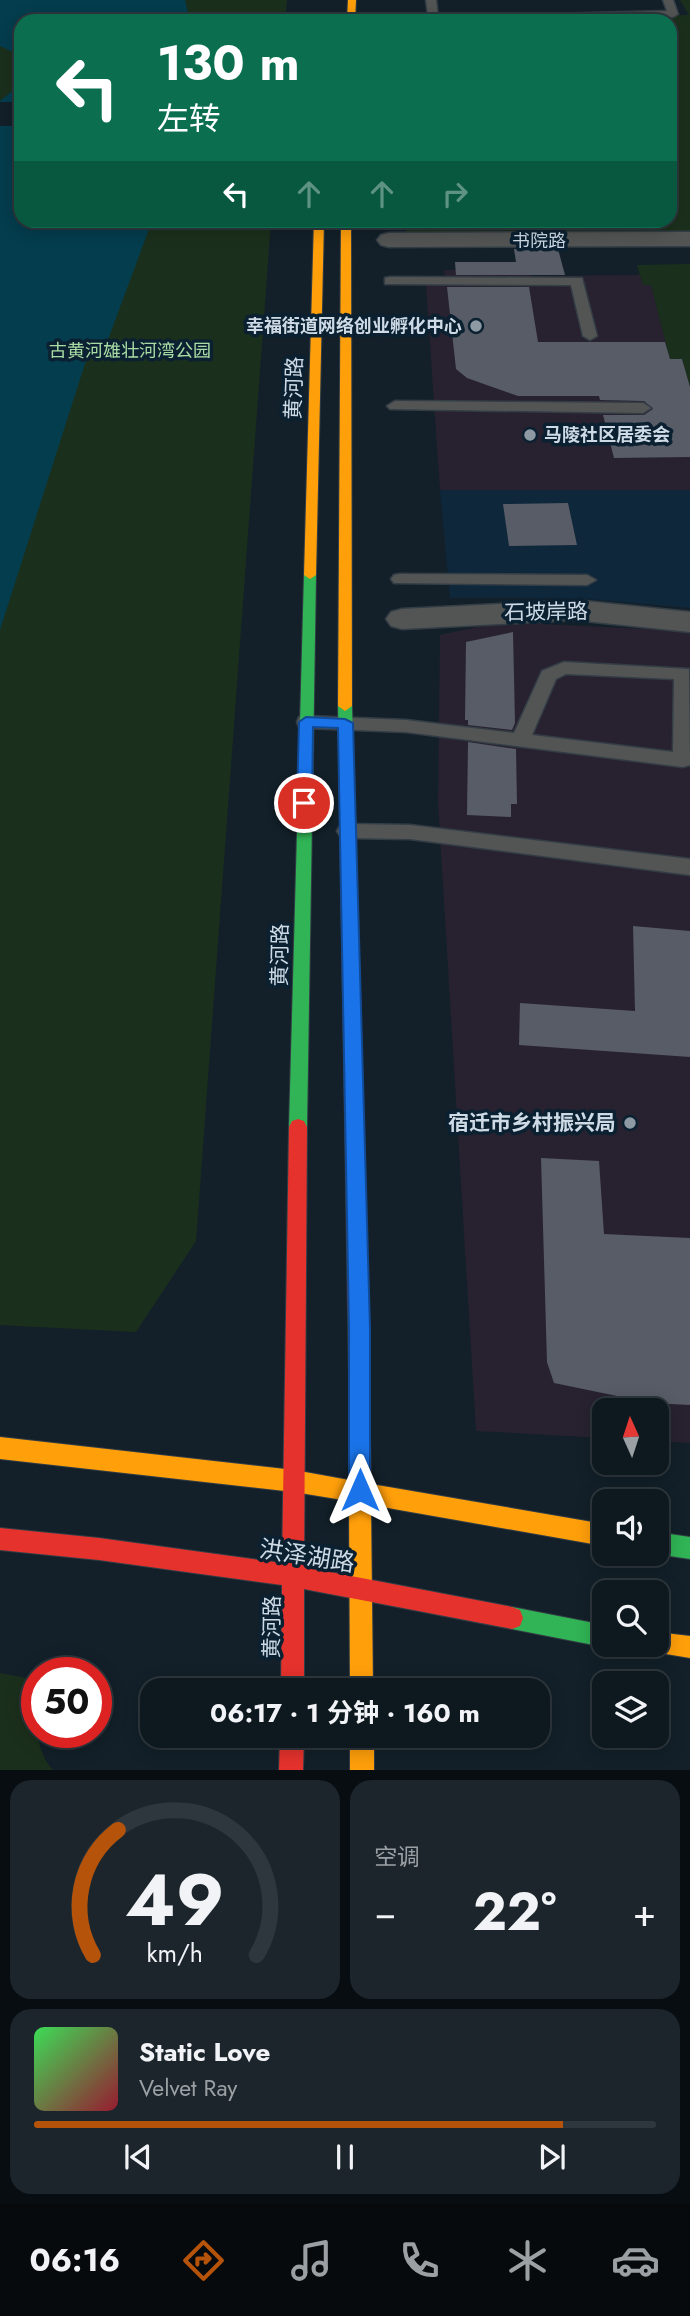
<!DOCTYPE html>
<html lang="zh">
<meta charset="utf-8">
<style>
body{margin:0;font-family:Jost,"Noto Sans SC",sans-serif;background:#1c252c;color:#f1f3f6;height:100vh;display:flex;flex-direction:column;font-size:26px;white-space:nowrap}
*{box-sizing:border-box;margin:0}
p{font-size:23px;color:#9ba0a4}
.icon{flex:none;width:38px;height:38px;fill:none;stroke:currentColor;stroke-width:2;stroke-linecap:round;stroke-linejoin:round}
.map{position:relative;height:1770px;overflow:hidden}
.sheet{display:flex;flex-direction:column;gap:10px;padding:10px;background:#080d11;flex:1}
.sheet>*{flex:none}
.top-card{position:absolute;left:14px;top:14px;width:663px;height:214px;border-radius:21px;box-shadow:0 4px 18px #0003,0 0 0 2px #2e373d;background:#0b6e4f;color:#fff;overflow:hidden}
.needle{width:46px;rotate:357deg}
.controls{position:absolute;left:592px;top:1398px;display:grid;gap:14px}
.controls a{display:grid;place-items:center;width:77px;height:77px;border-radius:14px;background:#0e181f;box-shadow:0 4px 18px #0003,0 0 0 2px #2e373d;font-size:35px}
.speed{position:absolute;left:21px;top:1657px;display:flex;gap:14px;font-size:35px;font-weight:700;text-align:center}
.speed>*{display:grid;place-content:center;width:91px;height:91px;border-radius:50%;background:#0e181f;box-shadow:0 4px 18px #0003,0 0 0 2px #2e373d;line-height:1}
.speed .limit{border:10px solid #d22;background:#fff;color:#111}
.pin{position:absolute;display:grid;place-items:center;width:60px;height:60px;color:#fff;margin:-30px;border:4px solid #fff;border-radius:50%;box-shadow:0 2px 7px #0007}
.me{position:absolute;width:77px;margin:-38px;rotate:0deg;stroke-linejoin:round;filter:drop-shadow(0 0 5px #0008)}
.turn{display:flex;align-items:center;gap:24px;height:147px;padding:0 28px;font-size:32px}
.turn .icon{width:91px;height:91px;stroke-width:2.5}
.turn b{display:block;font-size:49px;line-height:60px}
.lanes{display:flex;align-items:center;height:66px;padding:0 28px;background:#0003;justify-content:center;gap:35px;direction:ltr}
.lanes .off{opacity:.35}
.big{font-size:52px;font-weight:700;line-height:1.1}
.sheet .tile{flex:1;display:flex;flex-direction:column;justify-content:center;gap:10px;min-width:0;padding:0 24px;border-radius:21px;background:#1c252c}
.sheet .dial{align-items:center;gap:0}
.dial svg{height:182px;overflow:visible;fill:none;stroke:#2e373d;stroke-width:7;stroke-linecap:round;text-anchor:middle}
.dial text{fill:#f1f3f6;stroke:none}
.song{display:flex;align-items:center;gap:21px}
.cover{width:84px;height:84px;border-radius:10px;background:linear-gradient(135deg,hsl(130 70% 55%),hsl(350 70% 35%))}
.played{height:7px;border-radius:4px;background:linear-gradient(90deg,#b45309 85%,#2e373d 85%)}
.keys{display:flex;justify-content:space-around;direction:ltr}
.heat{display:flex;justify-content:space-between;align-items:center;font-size:38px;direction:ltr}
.sheet .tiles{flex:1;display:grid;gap:10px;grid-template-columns:1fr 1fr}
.tile:last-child{grid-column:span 2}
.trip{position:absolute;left:140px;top:1678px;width:410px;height:70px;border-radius:21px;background:#0e181f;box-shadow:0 4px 18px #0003,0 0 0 2px #2e373d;font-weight:700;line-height:70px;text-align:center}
.dock{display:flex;height:112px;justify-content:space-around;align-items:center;background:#060a0c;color:#9ba0a4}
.dock .icon{width:49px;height:49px}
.dock .selected{color:#b45309}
.dock b{font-size:32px;color:#f1f3f6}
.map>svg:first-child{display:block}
</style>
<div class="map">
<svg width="690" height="1770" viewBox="0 0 690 1770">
<rect width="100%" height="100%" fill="#132029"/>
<path fill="#282230" d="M455,262L532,269L533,276L640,275L643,285H651L670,358L682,359L690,387V490H440L426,285H446L444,270H456Z
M500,622L690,631V1443L656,1441V1410H604V1438L476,1431L438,802L440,635Z"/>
<path fill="#0e273b" d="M440,490H690V608L576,598H450Z"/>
<path fill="#1b301c" d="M0,0H287L285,21H21V220L271,221L196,1241L136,1332L0,1325Z
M680,0H690V234L406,235L405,221L670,220V21H491L689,15Z
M690,264V387L682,359H670L651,285H643L637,265Z
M0,1673L26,1678C37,1708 32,1748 53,1770H0Z"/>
<path fill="#043d4e" d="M0,0H185L190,21H21V56L0,46Z
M21,84V220L152,221L106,345L89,351L0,630V101Z"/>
<path fill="#132029" d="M0,102H21V126H0Z"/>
<path fill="#585c66" d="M508,220H551L554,230H510Z
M514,249H558L565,275H456L455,262H516Z
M447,287H529L538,342H665L670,359H682L690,387V457L614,458L603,415H644L653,409L644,401L600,400L599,396H518L467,378L456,369Z
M568,503L577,545L509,546L503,504Z
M513,632L515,723L512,730L468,725V720H465L466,642Z
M468,742L516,749L517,804H511V817L467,815Z
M633,926L690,931V1057L519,1045L520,1003L635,1011Z
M541,1158L599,1161L604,1234L690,1238V1405L651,1403L554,1383L547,1362Z"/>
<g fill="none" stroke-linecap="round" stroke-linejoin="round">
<g stroke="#333d46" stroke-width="3">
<path id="lane" d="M426,0H436L438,17L667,11L663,0H673L678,14L673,17L429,21Z
M390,277L582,278L597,336L590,340L583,336L571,285L385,284V278Z
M395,401L643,403L651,408L643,413L390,409L387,406Z
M400,574L587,575L596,580L587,585L394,583L391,579L394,575Z
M564,662L689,669L690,765L683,767L406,732L306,728L299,727L297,722L299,717L306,716L406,720L514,733L542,671ZM566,674L674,679L673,752L532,735L556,679Z
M347,824L410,825L690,859V875L410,839L347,838L340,836L337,831L340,826Z"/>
</g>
<g stroke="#333d46" stroke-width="3">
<path id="street" d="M690,232V246L389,247L381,245L377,240L381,235L389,233Z
M575,600L690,612V632L575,620L402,629L391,626L386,619L391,612L402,609Z"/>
</g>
<g stroke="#333d46" stroke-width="2">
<path id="fast" d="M310,571L316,575L307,1127L304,1133L298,1135L292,1133L289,1127L304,575Z
M345,701L352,706L362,1062L359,1067L353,1069L347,1067L344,1062L338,706Z
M656,1532L690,1537V1559L656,1554Z
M512,1607L604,1625V1645H610L604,1647L512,1629L504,1626L501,1618L504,1610Z"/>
</g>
<g stroke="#333d46" stroke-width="2">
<path id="slow" d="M348,0H356L355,21H347Z
M314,220H324L316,575L310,579L304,575Z
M341,220H351L352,706L345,711L338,706Z
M360,1430L367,1433L370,1440L371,1484L604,1524V1546L371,1505L373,1690H350L349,1501L294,1492L0,1459V1437L294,1470L349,1480L350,1440L353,1433Z
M656,1632L690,1636V1658L648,1651L645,1645H656Z
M350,1736H374V1770H350Z"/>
</g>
<g stroke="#333d46" stroke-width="2">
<path id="jam" d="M353,1055L359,1057L362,1062L370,1440L367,1447L360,1450L353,1447L350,1440L344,1062L347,1057Z
M298,1119L304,1121L307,1127L304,1567L512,1607L520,1610L523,1618L520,1626L512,1629L304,1589V1690H281L282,1585L99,1560L0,1550V1528L99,1538L282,1563L289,1127L292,1121Z
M280,1736H304L303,1770H279Z"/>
</g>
<use href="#lane" fill="#535554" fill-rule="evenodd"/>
<use href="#street" fill="#535554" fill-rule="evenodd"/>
<use href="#fast" fill="#30b455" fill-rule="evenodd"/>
<use href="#slow" fill="#ff9f0a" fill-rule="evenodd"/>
<use href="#jam" fill="#e5322d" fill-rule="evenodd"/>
</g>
<path fill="#1a73e8" stroke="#114b97" stroke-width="2" d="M306,717L345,719L353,723L370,1329V1490L367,1498L360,1501L352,1498L349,1490V1329L338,728L313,727L312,803L310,807H299L297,803L299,722Z"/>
<g fill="#8d9aa4" stroke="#0b2131" stroke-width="2.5">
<circle cx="476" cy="326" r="7"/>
<circle cx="530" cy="435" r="7"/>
<circle cx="630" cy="1123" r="7"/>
</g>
<g text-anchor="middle" stroke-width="7" stroke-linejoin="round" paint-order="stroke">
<g font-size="18" fill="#cedbe6" stroke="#0b2131">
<text x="539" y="247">书院路</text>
</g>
<g font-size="18" font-weight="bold" fill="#cedbe6" stroke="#0b2131" text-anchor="end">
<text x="462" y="332">幸福街道网络创业孵化中心</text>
<text x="544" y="441" text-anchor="start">马陵社区居委会</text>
</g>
<g font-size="18" fill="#a9dca4" stroke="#0b2131">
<text x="130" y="357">古黄河雄壮河湾公园</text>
</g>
<g font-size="21" fill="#cedbe6" stroke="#0b2131">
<text transform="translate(294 388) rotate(-88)" y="7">黄河路</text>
<text transform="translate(546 612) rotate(-1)" y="7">石坡岸路</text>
<text transform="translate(280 955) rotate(-89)" y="7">黄河路</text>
<text transform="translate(272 1627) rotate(-89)" y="7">黄河路</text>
</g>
<g font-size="21" font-weight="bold" fill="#cedbe6" stroke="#0b2131" text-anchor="end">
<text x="616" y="1130">宿迁市乡村振兴局</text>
</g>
<g font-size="24" fill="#cedbe6" stroke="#0b2131">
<text transform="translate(307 1556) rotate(9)" y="8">洪泽湖路</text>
</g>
</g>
</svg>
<div class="controls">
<a><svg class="needle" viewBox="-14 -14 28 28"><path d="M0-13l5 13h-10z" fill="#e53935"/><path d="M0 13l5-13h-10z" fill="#9ba0a4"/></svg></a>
<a><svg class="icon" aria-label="sound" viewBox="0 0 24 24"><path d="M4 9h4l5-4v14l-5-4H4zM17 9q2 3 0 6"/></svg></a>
<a><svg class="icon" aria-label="search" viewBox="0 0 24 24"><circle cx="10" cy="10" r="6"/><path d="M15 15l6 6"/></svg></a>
<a><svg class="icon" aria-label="layers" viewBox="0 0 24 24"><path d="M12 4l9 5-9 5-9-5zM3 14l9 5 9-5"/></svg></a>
</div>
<div class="speed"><div class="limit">50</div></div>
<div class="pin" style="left:304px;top:803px;background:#d93025"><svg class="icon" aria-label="arrive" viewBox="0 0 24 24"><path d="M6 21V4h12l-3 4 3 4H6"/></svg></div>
<svg class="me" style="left:360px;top:1490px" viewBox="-20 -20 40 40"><path d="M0-17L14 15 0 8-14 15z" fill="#1a73e8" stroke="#fff" stroke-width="4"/></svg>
<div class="trip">06:17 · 1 分钟 · 160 m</div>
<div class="top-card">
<div class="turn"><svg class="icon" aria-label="left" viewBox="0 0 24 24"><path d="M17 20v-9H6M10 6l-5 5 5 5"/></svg><div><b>130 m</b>左转</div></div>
<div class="lanes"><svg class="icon" aria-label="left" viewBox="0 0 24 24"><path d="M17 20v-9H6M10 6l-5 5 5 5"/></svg><svg class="icon off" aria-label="ahead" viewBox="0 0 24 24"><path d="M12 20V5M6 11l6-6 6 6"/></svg><svg class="icon off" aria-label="ahead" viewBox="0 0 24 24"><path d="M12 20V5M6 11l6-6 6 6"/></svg><svg class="icon off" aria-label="right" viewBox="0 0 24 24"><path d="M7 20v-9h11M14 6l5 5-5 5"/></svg></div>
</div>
</div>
<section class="sheet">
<div class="tiles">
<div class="tile dial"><svg viewBox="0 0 100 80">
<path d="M14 69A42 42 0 1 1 86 69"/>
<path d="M14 69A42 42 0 0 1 25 14" stroke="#b45309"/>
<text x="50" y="56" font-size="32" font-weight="700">49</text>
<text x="50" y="72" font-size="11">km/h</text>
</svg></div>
<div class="tile"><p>空调</p>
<div class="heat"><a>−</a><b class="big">22°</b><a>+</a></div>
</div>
<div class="tile">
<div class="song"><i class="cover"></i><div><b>Static Love</b><p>Velvet Ray</p></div></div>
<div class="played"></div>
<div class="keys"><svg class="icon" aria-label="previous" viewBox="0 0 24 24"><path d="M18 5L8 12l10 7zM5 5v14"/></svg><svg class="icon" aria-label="pause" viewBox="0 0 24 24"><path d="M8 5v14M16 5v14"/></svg><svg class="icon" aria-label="next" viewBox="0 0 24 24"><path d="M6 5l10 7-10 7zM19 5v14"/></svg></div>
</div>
</div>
</section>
<nav class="dock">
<b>06:16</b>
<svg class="icon selected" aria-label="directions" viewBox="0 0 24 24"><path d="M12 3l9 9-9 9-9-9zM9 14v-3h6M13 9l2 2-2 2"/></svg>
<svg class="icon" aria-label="music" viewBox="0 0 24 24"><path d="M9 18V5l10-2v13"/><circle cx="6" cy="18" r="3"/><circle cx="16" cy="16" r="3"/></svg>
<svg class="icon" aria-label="phone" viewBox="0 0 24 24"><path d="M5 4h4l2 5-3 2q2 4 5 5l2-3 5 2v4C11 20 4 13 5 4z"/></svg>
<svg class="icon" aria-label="climate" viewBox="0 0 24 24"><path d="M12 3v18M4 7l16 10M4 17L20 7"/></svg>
<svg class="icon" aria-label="car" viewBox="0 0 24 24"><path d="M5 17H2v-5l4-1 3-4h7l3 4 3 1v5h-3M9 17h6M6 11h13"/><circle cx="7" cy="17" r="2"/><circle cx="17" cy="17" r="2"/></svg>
</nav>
